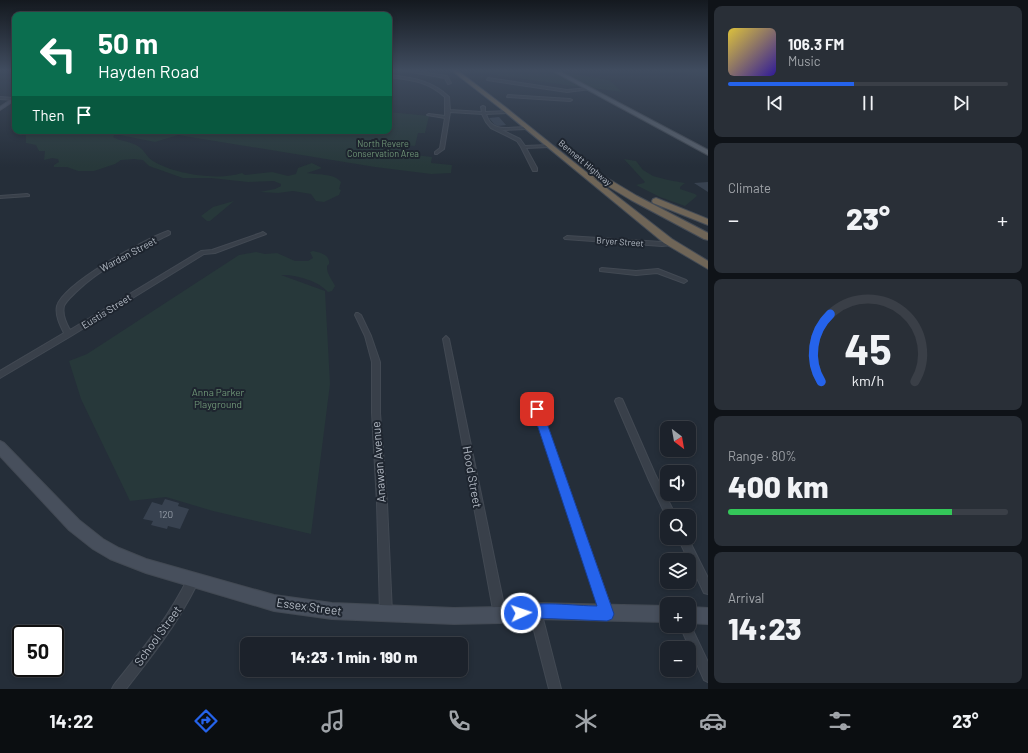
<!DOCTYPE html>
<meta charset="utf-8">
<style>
body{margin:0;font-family:Barlow,sans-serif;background:#292f37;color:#f1f3f6;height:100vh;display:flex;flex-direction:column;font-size:15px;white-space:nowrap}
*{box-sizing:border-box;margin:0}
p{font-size:13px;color:#a0a4a9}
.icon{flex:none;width:22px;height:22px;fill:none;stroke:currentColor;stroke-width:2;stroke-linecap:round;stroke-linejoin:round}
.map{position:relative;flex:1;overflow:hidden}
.panel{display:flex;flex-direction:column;gap:6px;padding:6px;background:#0f1318;width:320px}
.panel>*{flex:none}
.top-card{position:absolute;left:12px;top:12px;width:380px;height:122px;border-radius:8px;box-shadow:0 2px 6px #0003,0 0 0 1px #3a3f47;background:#0b6e4f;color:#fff;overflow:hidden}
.needle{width:26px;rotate:149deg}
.tools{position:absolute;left:660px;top:421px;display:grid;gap:8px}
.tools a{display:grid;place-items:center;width:36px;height:36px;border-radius:8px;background:#1c222b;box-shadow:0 2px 6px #0003,0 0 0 1px #3a3f47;font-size:20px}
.speed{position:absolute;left:12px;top:625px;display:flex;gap:8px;font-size:20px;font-weight:700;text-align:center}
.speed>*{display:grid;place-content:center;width:52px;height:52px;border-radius:50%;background:#1c222b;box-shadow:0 2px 6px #0003,0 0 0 1px #3a3f47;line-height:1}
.speed .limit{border:2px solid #111;border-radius:6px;background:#fff;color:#111}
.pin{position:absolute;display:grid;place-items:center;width:34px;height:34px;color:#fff;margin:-17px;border-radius:8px;box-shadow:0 2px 6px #0006}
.me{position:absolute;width:44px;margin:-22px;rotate:87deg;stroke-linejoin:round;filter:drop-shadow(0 0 3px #0008)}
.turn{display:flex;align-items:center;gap:14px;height:84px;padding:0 20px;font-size:18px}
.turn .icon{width:52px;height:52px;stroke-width:2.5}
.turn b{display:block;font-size:28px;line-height:34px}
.then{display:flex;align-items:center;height:38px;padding:0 20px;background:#0003;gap:8px;font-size:15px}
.big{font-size:30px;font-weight:800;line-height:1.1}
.panel .widget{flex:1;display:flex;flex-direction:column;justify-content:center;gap:6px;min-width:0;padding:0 14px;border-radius:8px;background:#292f37}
.panel .dial{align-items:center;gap:0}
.dial svg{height:104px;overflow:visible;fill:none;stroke:#3a3f47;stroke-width:7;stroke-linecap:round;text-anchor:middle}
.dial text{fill:#f1f3f6;stroke:none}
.song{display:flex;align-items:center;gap:12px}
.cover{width:48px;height:48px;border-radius:6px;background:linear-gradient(135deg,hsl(50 70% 55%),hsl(250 70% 35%))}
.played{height:4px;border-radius:2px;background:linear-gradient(90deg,#2563eb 45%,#3a3f47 45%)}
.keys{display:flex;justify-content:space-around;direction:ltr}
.heat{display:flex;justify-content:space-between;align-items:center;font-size:22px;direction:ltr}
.charge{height:6px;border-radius:3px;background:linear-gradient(90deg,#34c759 80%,#3a3f47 0)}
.trip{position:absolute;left:240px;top:637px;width:228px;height:40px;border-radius:8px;background:#1c222b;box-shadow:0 2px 6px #0003,0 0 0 1px #3a3f47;font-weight:800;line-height:40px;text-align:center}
.menu{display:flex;height:64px;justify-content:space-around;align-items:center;background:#0b0e11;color:#a0a4a9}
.menu .icon{width:28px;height:28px}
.menu .on{color:#2563eb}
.menu b{font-size:18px;color:#f1f3f6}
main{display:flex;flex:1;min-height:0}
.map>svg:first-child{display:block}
</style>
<main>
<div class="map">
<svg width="708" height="689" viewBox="0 0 708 689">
<rect width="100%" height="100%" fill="#252e39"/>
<path fill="#27383a" d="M476,70H549L580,87L475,72Z
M650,70H708V77Z
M561,72L609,80L622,92L591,88Z
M389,112L429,116L425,133H418L415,146L403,145L402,149L406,154L432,157L431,163L452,165L451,173L431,174L375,167L178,135L155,142L115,134L113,137C119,141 129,141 136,145C145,149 145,156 153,161C174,174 218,181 242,173L245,175L272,172L288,176L296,174L298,168L312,163L322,168L307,173C317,175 334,173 341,182L339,189L341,190L339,195L324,202L316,201L311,194L293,191L278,193L260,192L275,189L281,186V184L274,181L248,182L211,178H183L149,166L143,160L134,159L121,160L115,164L94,171H78L67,167H54V165L59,162L58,159L52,158L44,160L45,151H39L36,145L26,143V134L28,132L41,133L49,131H389Z
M624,159L636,161L643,170L653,176L668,180L685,183L680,187V189L695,194L697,196L685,206L660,197L636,185L644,183L645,182Z
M234,201L210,221H207L201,216L213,207Z
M313,251C318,252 328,254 329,261C330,267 327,262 327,268C327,274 333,281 335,286L332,291L328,292C319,281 295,274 281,275L325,291L330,384L311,534L213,511L166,497L130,501L81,399L69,361L87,354L239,255L256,252L265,254L277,253L295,261H308L313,258L310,252Z"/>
<path fill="#384250" d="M499,117L506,125L498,126L494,124L489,118Z
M708,182V192L694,183Z
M165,499L179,503L178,506L189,509L180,529L168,526L167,529L151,525L153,521L143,519L152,502L162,505Z"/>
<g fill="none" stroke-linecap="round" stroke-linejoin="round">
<g stroke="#424953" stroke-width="2">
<path id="street" d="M389,70H395L389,72Z
M400,70H408L447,76L451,83L448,84L445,78Z
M389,75C412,78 432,80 449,97L450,110L482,112L481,107L483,106L485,107V112L509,111L508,113L486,114C492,135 512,126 528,127V129H527L502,130L520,139L525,146L549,145L551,146L549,147L526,148L537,168V171H533L521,147L517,141L491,128L486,122L482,114L450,112L444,149L437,154H435V152L440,148L445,118L427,115L429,114L445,116V97C427,81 412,80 389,77Z
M488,78L567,90L589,88L591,89L567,92L487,80Z
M508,95L570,99L572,100L570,101L507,97Z
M0,97L14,98L15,100L0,99Z
M27,194L29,195V196L0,198V196Z
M168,231L170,232V234C137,251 103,266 76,292C72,296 66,301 64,306C62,314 66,323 70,330L201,251L212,250L261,233L263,232L266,234L215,253L204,254L71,336L0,378V371L64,333C60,325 55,315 57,306C64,283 145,239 168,231Z
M567,236L662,242L672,241L675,243L672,245L662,246L565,239L564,238Z
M602,268L636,271L658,269L686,280L687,281L684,283L657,273L636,275L600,271V269Z
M356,313H358L361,315L371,336L380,362V413L387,503L392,613L390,617L386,619L382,617L380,613L377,503L372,413V362L365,336L355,315Z
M446,336L449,339L506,615L504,619L500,621L496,619L494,615L443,339Z
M619,398L622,399L623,401L655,474L676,516H667V518L649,480L615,401L616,399Z
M537,406L540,407L541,409L613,613L611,617L607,619L603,617L601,613L533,409L534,407Z
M678,538H688L708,578V594L704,593Z
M193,575L197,576L198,580L197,584C178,623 152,656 126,689H112L114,685C142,650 170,616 189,576Z
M535,605L539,607L541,611L561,689H549L529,611L531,607Z
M689,622L708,662V682L704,680L680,626H689Z"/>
</g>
<g stroke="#424953" stroke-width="2">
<path id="secondary" d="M15,97V100L0,110V107Z
M0,441L4,443L79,520L103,539L119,548L146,559L274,595L332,603L454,608L500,607L535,603L667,606V622L535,619L500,623L454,624L332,619L274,611L146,573L110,559L93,549L69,530L0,456Z
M689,607L708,608V624L689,623Z"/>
</g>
<g stroke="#424953" stroke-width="2">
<path id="primary" d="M551,70H557L708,150V155Z"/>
</g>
<g stroke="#444b55" stroke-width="2">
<path id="highway" d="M451,70H457L504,106L591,176V172H597L637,196L708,233V240L704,239L631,200L591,176L672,239L708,261V269L664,243L500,108Z
M656,198L708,219V225L653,203L652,201L653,199Z"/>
</g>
<use href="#street" fill="#39404a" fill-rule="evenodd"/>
<use href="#secondary" fill="#474f5c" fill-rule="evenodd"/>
<use href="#primary" fill="#575f6a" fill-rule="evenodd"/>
<use href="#highway" fill="#6f6557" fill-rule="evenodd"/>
</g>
<linearGradient id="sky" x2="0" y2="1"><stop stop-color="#14191f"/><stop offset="0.42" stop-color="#404c5f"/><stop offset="1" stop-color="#404c5f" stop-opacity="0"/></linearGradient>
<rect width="708" height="167" fill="url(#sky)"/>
<path fill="#2563eb" stroke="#184099" d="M537,405L541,406L542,409L614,614L612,619L607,621L535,618L521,620L516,618L514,613L516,608C534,600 576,606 597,606L532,409L533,406Z"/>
<g text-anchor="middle" stroke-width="4" stroke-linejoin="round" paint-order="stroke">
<g font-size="9" fill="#6e9476" stroke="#1e252f">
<text x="383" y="147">North Revere<tspan x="383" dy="10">Conservation Area</tspan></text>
</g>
<g font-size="9" fill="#b4bbc5" stroke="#1e252f">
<text transform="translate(585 163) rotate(40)" y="3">Bennett Highway</text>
<text transform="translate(620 242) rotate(4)" y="3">Bryer Street</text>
</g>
<g font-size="10" fill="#b4bbc5" stroke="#1e252f">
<text transform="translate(128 254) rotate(-28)" y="4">Warden Street</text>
<text transform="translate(106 311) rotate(-32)" y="4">Eustis Street</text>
</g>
<g font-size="10" fill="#6e9476" stroke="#1e252f">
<text x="218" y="396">Anna Parker<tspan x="218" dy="12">Playground</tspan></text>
</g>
<g font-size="10" fill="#939ba6">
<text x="166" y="518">120</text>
</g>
<g font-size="12" fill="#b4bbc5" stroke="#1e252f">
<text transform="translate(379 462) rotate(-94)" y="4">Anawan Avenue</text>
<text transform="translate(472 477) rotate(80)" y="4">Hood Street</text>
<text transform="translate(309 607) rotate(8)" y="4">Essex Street</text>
<text transform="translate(158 636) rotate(-54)" y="4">School Street</text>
</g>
</g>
</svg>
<div class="tools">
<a><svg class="needle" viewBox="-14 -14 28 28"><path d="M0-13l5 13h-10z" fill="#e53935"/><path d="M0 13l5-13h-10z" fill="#a0a4a9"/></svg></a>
<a><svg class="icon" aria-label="sound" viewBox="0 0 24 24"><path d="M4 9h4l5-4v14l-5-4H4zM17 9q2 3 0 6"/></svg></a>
<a><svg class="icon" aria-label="search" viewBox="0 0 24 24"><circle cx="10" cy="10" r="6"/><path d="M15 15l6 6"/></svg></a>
<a><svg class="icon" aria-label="layers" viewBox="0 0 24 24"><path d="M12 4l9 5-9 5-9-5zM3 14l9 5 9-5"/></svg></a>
<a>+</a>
<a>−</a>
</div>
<div class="speed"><div class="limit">50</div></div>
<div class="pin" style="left:537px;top:409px;background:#d93025"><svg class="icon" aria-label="arrive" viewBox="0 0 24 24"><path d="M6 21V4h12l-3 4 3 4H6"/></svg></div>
<svg class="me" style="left:521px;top:613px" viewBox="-20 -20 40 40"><circle r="17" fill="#2563eb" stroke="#fff" stroke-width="3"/><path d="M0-11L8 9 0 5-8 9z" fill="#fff"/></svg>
<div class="trip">14:23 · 1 min · 190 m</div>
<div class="top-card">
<div class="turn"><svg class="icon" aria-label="left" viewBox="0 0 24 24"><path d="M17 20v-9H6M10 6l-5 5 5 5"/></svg><div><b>50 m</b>Hayden Road</div></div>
<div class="then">Then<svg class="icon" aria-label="arrive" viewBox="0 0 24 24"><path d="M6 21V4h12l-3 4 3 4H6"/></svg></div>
</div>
</div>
<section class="panel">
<div class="widget">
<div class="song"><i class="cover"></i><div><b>106.3 FM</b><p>Music</p></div></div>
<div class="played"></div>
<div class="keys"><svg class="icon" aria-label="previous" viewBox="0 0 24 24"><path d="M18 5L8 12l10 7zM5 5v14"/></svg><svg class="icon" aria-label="pause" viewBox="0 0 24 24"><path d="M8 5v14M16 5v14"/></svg><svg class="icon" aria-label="next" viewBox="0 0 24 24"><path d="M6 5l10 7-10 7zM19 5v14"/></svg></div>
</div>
<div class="widget"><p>Climate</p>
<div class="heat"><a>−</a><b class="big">23°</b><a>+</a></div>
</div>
<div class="widget dial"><svg viewBox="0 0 100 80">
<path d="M14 69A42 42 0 1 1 86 69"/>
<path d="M14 69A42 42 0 0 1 21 17" stroke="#2563eb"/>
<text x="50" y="56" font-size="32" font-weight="700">45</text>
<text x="50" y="72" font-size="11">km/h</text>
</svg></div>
<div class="widget"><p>Range · 80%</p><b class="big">400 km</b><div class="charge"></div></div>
<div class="widget"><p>Arrival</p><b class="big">14:23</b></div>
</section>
</main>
<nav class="menu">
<b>14:22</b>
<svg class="icon on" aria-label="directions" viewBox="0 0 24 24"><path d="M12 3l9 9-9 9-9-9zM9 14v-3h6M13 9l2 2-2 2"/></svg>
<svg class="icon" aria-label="music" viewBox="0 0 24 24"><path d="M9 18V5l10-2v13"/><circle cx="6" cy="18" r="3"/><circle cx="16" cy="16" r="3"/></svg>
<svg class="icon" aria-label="phone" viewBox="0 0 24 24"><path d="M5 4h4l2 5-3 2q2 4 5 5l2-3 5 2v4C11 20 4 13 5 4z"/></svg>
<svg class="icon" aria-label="climate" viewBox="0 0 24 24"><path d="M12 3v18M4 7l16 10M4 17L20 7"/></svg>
<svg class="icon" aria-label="car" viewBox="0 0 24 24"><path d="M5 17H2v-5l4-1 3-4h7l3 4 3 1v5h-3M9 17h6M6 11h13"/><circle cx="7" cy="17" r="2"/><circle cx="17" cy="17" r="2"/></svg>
<svg class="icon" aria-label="filters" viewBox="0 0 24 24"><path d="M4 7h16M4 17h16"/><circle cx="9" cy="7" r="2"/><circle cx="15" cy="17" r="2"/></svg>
<b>23°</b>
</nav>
